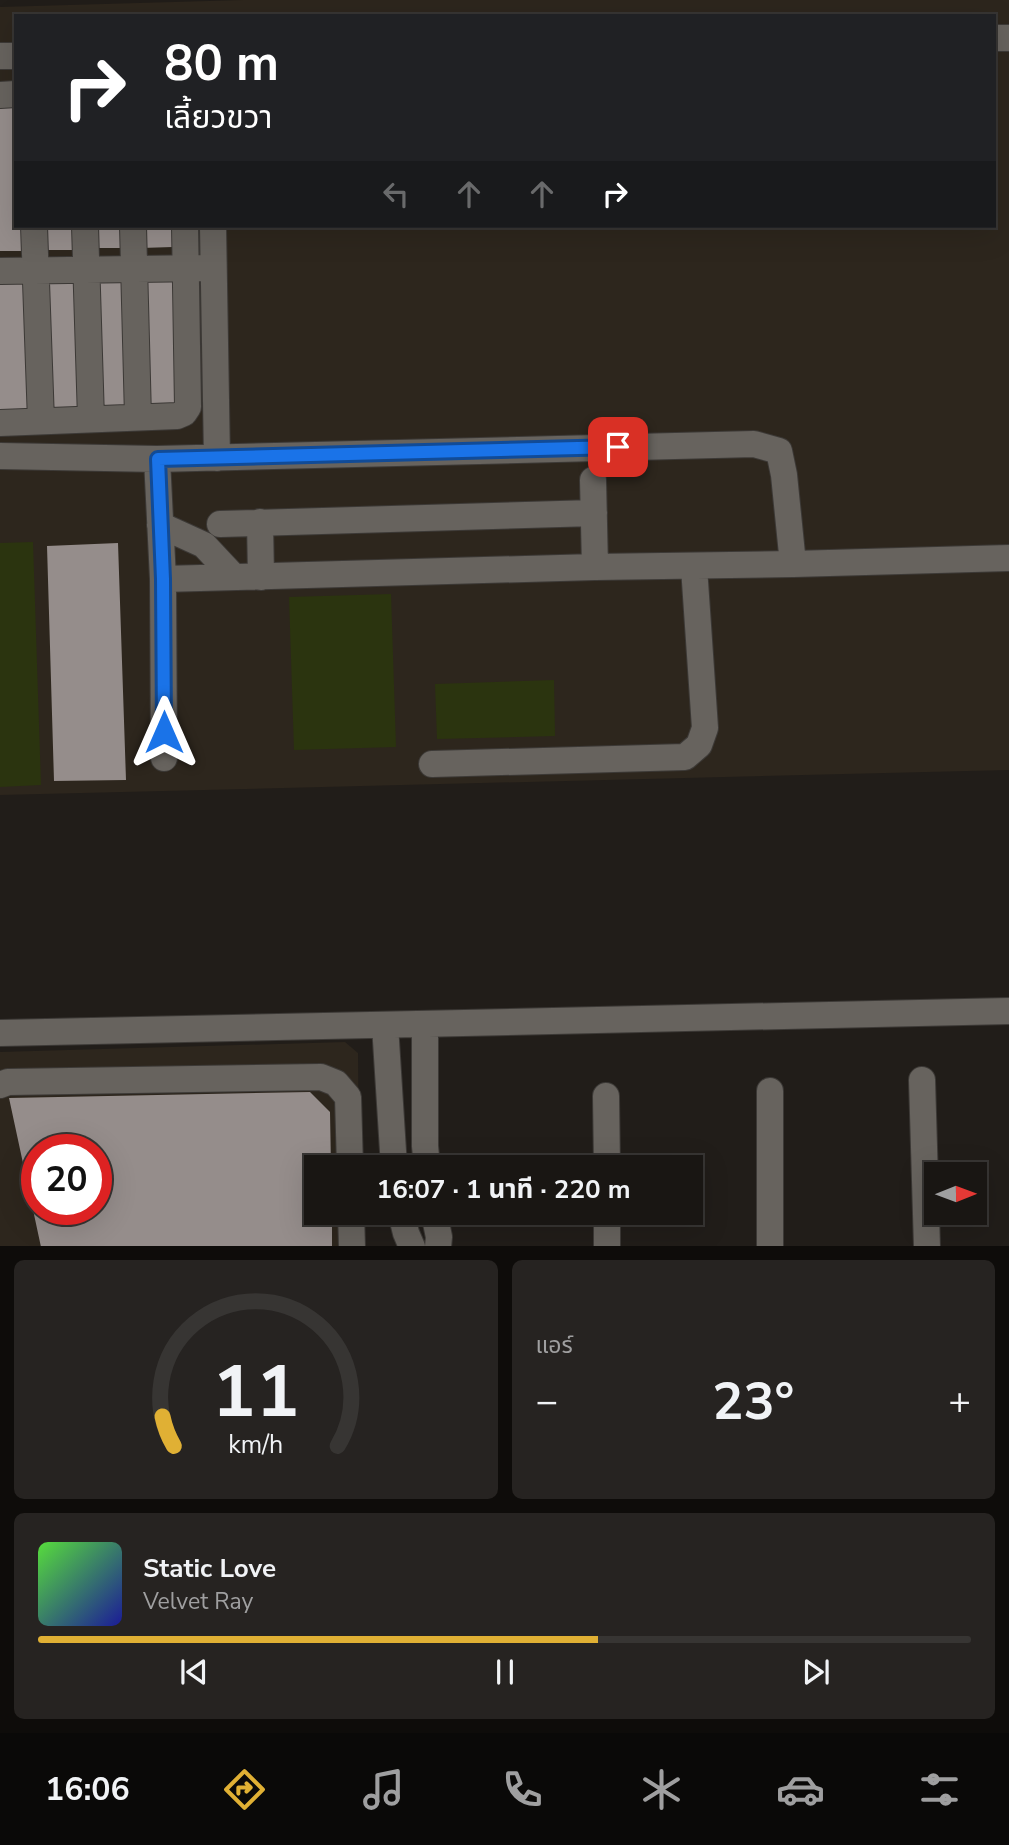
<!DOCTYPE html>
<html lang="th">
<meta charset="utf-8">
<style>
body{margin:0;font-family:"Nunito Sans","Noto Sans Thai",sans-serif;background:#262321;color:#f1f3f6;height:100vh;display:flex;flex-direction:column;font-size:26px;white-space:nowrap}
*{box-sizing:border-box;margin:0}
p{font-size:23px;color:#9f9fa0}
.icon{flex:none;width:38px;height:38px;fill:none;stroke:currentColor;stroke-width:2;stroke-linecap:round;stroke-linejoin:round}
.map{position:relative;height:1246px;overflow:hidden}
.details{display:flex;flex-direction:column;gap:14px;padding:14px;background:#0e0c0a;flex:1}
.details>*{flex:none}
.guide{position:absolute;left:14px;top:14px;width:982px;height:214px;border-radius:0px;box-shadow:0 7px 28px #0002,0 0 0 2px #373533;background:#202124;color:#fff;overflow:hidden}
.needle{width:46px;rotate:89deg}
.buttons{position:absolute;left:924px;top:1162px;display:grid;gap:14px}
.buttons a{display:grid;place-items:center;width:63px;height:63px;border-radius:0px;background:#191613;box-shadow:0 7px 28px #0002,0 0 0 2px #373533;font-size:35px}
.speed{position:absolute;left:21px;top:1134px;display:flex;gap:14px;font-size:35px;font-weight:700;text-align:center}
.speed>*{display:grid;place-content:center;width:91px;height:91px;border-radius:50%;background:#191613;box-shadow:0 7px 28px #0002,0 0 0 2px #373533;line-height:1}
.speed .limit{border:10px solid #d22;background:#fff;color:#111}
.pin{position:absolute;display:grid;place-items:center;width:60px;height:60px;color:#fff;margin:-30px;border-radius:14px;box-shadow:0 4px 10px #0006}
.me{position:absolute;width:77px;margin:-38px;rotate:0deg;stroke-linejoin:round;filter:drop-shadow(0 0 5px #0008)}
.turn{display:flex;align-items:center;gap:24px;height:147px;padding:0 35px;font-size:32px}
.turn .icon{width:91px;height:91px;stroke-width:2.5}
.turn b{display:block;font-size:49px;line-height:60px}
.lanes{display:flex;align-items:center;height:66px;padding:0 35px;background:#0003;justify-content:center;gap:35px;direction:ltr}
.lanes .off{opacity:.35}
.big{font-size:52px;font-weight:700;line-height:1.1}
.details .tile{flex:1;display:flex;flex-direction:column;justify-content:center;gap:10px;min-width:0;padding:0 24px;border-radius:10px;background:#262321}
.details .dial{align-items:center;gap:0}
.dial svg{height:182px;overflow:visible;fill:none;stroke:#373533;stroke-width:7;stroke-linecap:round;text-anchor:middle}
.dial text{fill:#f1f3f6;stroke:none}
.song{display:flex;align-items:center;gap:21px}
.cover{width:84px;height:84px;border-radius:10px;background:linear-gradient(135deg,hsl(110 70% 55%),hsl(240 70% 35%))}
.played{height:7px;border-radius:4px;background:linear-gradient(90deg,#e0b034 60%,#373533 60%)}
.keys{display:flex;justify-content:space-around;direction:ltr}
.heat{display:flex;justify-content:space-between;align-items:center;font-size:38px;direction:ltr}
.details .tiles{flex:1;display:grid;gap:14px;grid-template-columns:1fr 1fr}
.tile:last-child{grid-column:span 2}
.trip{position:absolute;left:304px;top:1155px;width:399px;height:70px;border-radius:0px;background:#191613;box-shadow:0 7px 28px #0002,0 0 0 2px #373533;font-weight:700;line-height:70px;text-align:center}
.menu{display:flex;height:112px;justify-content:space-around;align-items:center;background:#0a0908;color:#9f9fa0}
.menu .icon{width:49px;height:49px}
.menu .selected{color:#e0b034}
.menu b{font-size:32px;color:#f1f3f6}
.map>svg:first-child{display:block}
</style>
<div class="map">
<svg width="1009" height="1247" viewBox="0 0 1009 1247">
<rect width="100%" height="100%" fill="#211d19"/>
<path fill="#2d261d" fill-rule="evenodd" d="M243,0H1009V770L0,795V7ZM16,16H994V226H16Z
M345,1042L358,1053L359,1167H317V1213H360V1246H0V1052ZM37,1150H96V1209H37Z"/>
<path fill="#2b340f" d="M33,542L41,785L0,787V543Z
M391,594L396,747L294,750L289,597Z
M554,680L555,736L437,739L435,684Z"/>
<path fill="#958d8b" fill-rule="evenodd" d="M16,104V226H25V251H0V105Z
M43,226H75V250H43Z
M93,226H125L126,248H94Z
M141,226H173V247L141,248Z
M174,274L177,405L146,406L142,275Z
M125,276L129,408H97L94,277Z
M76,277L79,408L48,409L45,278Z
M24,279L28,410L0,411V280Z
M118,543L126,780L54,781L47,546Z
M310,1092L330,1112L331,1167H317V1213H332V1247H41L9,1098ZM37,1150H96V1209H37Z"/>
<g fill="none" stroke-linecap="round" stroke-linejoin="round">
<g stroke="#3c3936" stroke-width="28">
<path id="minor" d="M994,38H1009
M0,56H16
M0,95L16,94
M34,226L41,421
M85,226L91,419
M133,226L138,417
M213,226L217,458
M0,271L205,268
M0,423L177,416L184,413L188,407L185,226
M0,456L157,459L754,444L779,451L784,475L793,564L1009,558
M157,459L163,579
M593,480L595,567
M260,522L261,577
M220,524L594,513
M160,525L204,545L234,577
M164,758L163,579L595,567L793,564
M432,764L685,757L699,745L705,728L694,567
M425,1024V1146L427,1167
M385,1025L394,1167
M0,1033L1009,1011
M922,1080L927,1247
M0,1085L8,1082L321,1077L336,1083L348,1097L350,1167
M770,1091V1247
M606,1096L607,1167
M351,1213L352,1247
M401,1213L406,1233L412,1247
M434,1213L439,1237L438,1247
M607,1213V1247"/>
</g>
<use href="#minor" stroke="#67635e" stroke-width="26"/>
</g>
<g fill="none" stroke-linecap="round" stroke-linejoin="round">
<g stroke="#114b97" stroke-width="18">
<path id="route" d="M164,732L163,579L158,459L618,447"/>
</g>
<use href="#route" stroke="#1a73e8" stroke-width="12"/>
</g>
</svg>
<div class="buttons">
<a><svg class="needle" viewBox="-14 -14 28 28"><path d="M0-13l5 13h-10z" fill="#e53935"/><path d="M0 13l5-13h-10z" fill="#9f9fa0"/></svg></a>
</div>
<div class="speed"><div class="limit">20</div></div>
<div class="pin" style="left:618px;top:447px;background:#d93025"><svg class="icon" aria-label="arrive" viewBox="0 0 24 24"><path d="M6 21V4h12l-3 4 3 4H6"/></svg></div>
<svg class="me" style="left:164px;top:732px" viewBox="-20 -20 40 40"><path d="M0-17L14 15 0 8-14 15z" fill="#1a73e8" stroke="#fff" stroke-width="4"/></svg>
<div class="trip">16:07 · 1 นาที · 220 m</div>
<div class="guide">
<div class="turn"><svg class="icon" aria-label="right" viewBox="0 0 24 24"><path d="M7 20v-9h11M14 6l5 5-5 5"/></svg><div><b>80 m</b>เลี้ยวขวา</div></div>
<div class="lanes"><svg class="icon off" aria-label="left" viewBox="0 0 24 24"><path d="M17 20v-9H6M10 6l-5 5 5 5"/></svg><svg class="icon off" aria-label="ahead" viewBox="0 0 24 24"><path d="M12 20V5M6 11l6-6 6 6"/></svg><svg class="icon off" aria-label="ahead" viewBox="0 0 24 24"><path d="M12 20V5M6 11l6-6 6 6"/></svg><svg class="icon" aria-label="right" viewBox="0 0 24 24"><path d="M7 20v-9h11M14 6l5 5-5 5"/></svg></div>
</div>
</div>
<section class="details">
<div class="tiles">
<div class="tile dial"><svg viewBox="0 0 100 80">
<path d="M14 69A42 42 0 1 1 86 69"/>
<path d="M14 69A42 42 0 0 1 9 56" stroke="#e0b034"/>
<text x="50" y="56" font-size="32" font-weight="700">11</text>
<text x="50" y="72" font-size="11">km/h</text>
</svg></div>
<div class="tile"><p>แอร์</p>
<div class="heat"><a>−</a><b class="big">23°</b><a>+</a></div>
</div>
<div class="tile">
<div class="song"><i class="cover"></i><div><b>Static Love</b><p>Velvet Ray</p></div></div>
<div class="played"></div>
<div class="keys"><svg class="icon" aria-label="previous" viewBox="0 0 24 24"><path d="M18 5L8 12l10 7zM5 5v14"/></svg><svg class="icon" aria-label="pause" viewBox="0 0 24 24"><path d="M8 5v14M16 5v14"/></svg><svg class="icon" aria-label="next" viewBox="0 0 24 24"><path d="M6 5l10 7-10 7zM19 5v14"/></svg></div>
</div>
</div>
</section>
<nav class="menu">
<b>16:06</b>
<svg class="icon selected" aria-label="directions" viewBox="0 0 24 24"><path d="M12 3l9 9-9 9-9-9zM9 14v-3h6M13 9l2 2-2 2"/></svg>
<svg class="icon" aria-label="music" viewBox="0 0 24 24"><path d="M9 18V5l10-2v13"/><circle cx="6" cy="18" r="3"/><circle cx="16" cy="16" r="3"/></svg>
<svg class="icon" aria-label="phone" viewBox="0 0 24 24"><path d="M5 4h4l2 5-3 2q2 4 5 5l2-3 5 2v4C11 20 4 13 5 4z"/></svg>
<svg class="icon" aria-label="climate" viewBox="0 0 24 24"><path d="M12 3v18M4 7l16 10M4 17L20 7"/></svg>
<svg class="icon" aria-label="car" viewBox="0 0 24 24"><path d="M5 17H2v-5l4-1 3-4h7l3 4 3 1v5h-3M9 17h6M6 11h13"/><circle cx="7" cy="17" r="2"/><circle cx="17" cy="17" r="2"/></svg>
<svg class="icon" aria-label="filters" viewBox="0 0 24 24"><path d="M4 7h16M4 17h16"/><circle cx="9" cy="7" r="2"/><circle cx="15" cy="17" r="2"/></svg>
</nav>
